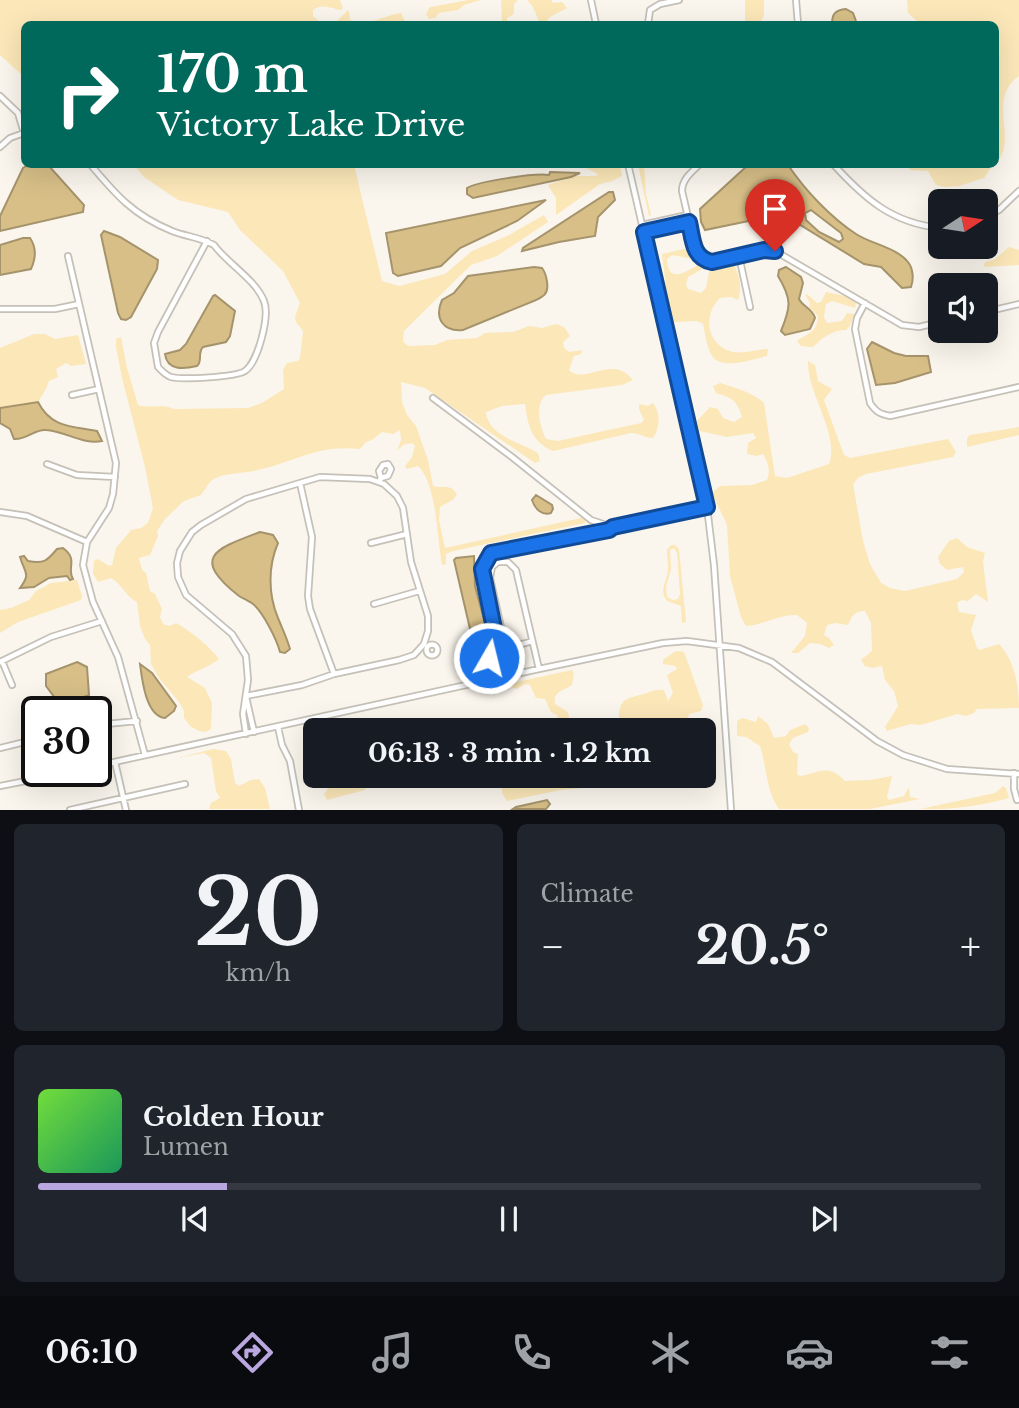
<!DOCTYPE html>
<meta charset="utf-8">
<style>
body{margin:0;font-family:"Libre Baskerville",serif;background:#20242c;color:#f1f3f6;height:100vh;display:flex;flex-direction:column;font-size:26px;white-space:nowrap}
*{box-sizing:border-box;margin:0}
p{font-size:23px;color:#9ea1a6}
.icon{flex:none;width:38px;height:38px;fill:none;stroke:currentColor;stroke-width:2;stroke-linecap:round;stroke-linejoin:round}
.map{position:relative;height:810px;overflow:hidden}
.details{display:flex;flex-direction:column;gap:14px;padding:14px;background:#0d0f14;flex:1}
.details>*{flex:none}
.hud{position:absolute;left:21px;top:21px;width:978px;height:147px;border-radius:10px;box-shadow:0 7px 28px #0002;background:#00695c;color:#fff;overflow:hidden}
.needle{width:46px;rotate:78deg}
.controls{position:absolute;left:928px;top:189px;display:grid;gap:14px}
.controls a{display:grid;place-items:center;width:70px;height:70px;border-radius:10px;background:#171b24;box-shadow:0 7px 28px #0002;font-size:35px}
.speed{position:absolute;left:21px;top:696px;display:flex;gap:14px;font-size:35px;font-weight:700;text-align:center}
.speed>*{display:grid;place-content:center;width:91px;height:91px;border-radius:50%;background:#171b24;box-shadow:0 7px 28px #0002;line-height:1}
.speed .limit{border:4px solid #111;border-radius:10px;background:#fff;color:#111}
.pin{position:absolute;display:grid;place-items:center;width:60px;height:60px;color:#fff;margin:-72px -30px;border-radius:50% 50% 50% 0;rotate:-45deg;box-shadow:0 0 7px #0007}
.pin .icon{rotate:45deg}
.me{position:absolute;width:77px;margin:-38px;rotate:8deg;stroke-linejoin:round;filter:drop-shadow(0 0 5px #0008)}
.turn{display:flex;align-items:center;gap:24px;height:147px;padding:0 21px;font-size:32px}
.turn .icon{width:91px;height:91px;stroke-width:2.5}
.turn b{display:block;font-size:49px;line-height:60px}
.big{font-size:52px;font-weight:700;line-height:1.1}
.details .widget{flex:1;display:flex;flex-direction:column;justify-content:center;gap:10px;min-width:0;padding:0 24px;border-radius:10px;background:#20242c}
.details .dial{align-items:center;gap:0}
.dial b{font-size:91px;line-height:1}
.song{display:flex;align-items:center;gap:21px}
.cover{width:84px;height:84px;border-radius:10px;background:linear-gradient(135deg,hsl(100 70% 55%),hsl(150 70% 35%))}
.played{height:7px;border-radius:4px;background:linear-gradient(90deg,#baa7df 20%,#363941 20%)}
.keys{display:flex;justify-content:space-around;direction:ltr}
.heat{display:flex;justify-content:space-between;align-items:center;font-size:38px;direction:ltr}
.details .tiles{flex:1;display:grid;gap:14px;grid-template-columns:1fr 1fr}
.widget:last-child{grid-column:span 2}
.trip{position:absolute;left:303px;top:718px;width:413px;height:70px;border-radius:10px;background:#171b24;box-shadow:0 7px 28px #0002;font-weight:700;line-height:70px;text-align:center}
.tabs{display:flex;height:112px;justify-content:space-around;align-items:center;background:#090b0e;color:#9ea1a6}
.tabs .icon{width:49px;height:49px}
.tabs .current{color:#baa7df}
.tabs b{font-size:32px;color:#f1f3f6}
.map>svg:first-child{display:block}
</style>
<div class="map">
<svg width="1019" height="810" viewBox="0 0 1019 810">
<rect width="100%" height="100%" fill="#fbf6ed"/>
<path fill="#fbe7b8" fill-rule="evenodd" d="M0,0H340L343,8L340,10C331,8 321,3 313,10V16L322,24H24V77L0,55Z
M469,0H481L464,5L458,10L439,13L435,18L429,19L426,14L430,7Z
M501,0H518L514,4V14L507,18V24H502Z
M527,0H551L553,3L562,2L567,8L550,17L544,24H540L533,7Z
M745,0H764V15L760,24H749L745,21Z
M907,0H1019V76C986,99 1019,139 996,163V24H920L908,13Z
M347,11H349L350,20C367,28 384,15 401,13L406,24H334Z
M134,165H354L382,281L399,286L445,274L472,251L507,236L544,215L548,222L497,256L471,265L404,331L403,341L408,346L435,345L447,340L477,338L485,333L513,332L529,326L542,328L556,324L564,327L570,336L563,342L564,348L569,352L582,350L581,354L574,356L569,370C584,386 612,353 633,380L622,385L546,395C534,405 540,427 546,439L558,441L641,423L644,420L639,409V404L648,406L653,403C661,414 660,427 653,438C644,438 640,433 631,433L553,451C531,442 528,425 525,404L502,406L486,412C488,436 520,442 538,453L540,461L535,463L425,388L401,382L402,402L407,415L416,426L428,460L433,486C443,489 450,483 457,494L454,499L440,507L439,520L445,548L581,518L585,520V523L453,551L446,554V564L442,565C437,539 437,484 418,466L407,469L405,466L412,457L415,446L412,443L403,445L397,451L401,440L400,430L393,434L382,432L372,440L366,442L360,449C315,445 299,461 258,470C245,474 221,472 210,482C207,485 204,491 201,495L184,501L165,519L157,531L158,536L150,555L139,558L142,570L146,573L150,591L155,594L162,609L160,617L163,624L170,626L176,623C192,632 208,645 219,659C209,667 197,670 187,677L205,688L212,703L211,729L206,732L199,731L190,726L184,718V711L179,702L159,678L151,664L150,645L145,639L140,626L137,602C126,597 122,584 111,578L98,582L93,574L94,561L98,559L109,566L112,565L116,548L131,530L141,528L148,523L153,508L145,467L122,378L116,347V339L121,337L127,368L138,405C150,409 162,403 174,409L248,408L262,403L284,389L283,370L287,363L298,361L300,358L303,331L296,322L295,317L300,303L283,271L240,230L228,212L178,200L144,177Z
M580,165H587L589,167L620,165L622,176L612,181L600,184L556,215V198L548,185L574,176H596L598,174Z
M638,165H644L646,194L651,215L649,216Z
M908,165V164L993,165L984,178L959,186L945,187L936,185L928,171L910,170Z
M1009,247L1019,250V265L984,267L985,262L995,259Z
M688,248L692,249L694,256L693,259L672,255L667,259C668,287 689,269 702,263L707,264L706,267L688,277L686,284L688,289L701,293L706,288L710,267L733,263C740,275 742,288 738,300L731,297L720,298C702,315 707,346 733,352C744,354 757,349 768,349L767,356C751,359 718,373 710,352C706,343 705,333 703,324L697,321L674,322L669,312L662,254Z
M826,292L845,296L856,303L855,308L832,301L826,304L824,317L827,323L842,321L847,313L854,314L850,326L846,330C834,329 820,339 813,347L801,346L797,341C808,333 817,333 818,316L809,307L810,303L805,295L807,294L817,303L821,302Z
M34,334H45L55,339L78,335L86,364L71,366L66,363L56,369L58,377L49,381L46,389L38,402L0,408V348Z
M808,361L815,365L818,381L832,389L824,400L844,455L850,458L948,439L956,452L953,457L866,474L858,478L853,484L863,541L870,564L881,583L890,588L905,591L957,579L964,572L963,567L947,570L940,564L938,557L949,541L957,538L967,547L985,553L983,562L988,602L976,594L968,601L962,600L957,603L959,612L976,615L971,630L977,648L979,650L999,644C1015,661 1019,686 1019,708L977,709L974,713L966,716L957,714L921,725L910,724L887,731L885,727L898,706L894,691L885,680L882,666L872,668L865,666L861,660L872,651L871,623L865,611C854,611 852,616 848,625L835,623L827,625L824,635L829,638L834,645L829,648L820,644L810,643L798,653H791L805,636L807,623L797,615C779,614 764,625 746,626L741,617L730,576L727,525L712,493L720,486L752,485L767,480C771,470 768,463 763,454L757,456L747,454L748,443L756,438L753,433L727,437L699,431L697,421L710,407L718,409L723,418L734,422L742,417C737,400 732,398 716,393L713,386L720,383C736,388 752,392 764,403L775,476L787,478L829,464C840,434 807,394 808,361Z
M1019,427V435L967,447V438L970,435Z
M671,545H675L679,549L686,622L682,623L681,606L667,601C658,589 668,581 668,568C668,562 667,556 667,550ZM674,548L677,553L680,594L678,599L673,600L667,597L666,587L671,569L670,550Z
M77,580L82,596L81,600L18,622L0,633V610L11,608L29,600L36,591L51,583Z
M679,651L684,652L703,705L701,711L689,714L687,724L692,725L707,717L710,740L704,742V730L694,728L686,730H584L588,726C598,728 611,726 619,720C619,695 629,699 647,693C654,690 656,689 664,690L668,701L673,693L667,675L677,669L675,666L663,664V660L674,652Z
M572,670L574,674L572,685C563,691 553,691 555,704L568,712L572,730H561L557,715L551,712L545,699L536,698L530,685L525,684L517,689L512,687V683Z
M758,716L768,724L774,738L786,736L790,730L805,724L809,728L808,732L793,738L789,744L793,752L798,754L797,774L800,776C820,773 828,763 845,781L870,780L892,776L887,797L889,800L904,796L909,787L910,797L920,799L870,809H779C766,791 767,768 760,746L746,737L737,736V721L742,718L756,722Z
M335,718L340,719L344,730H315V741L311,738L310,730L313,729L314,723Z
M213,749L226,751L231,759L235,783L239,786L251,780L259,779L265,788L270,809H209L211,803L220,798L216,791L211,758L204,753L177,758Z
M317,775H343L352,782L354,775H359L360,781L366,784L365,790L327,800L324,794L328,789L325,779Z
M498,775H637L594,783L583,788L561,790L507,801L503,795Z
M1003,786L1006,788L1009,798C980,806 951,810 920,809L995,793Z"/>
<path fill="#d8bf88" stroke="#a5936c" stroke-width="2" fill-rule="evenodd" d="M846,9L853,13L857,24H832C832,14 835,10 846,9Z
M28,165L49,166L84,205L83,212L0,231V216L23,168Z
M748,165H788C805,190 830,217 856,234C871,244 896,247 908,262C913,268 914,279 911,287L902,288L881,267L864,264L792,220L763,218L705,230L701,222L700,209ZM811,210L841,233L843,239L839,242L819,232L806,220L805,213Z
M550,172L580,173L571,177L473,198L467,194V188C479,181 535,173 549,175Z
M609,192H613L615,200L598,217L595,236L559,242L522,251L523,248Z
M546,200L517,221L460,248L441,266L398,276L393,273L386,233Z
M104,231L120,237L158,260L157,269L131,317L126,320L121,319L118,313L101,235Z
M23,238H30C37,248 36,258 31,269L0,275V245Z
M534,267L542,268C546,273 550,288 545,294C545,295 537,300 536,300L463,330C443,332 434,318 442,300L454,293L468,276Z
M786,267L801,277L803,283L799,299C803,307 813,309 815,318L810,329L785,335L781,331C791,307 792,299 778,276L779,270Z
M213,296L215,295L235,311L230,336L226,342L203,347C197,353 203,361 197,366C184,369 167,371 165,354L180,350L186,344Z
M872,342L894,353L906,356H928L931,372L895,383L876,385L867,349Z
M38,402C51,428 72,426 97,431L102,441C83,445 65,431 46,430C34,429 27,440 14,439L10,429L0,423V408Z
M536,495L552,505L553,509L551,513C542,516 535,509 532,500Z
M260,532L273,535L278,543C268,566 268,594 278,618C282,628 287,638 290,649L285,653L280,652C277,640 263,612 253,604C249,601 244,599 239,596C190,557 215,549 260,532Z
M63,548C79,560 66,568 73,579L70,580L67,576L49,578L34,587L20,588C31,573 25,574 20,557L24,556L28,561C44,564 47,561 57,549Z
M474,556L475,586L487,631L485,642L477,659L454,560L456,558Z
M77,662L87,667L89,695L76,700L55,698L46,686V674Z
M140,664L152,673L176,706L174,711L165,718C146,716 142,680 140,664Z
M547,800L550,804L546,809H513L516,807Z"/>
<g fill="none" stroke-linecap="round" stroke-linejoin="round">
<g stroke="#c5c1b8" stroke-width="8">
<path id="minor" d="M591,0L596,24
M796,0L798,24
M648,24L650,10L660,4L679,0
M0,96L18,113L24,133
M0,147L10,138L24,133
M90,164C116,195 133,215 172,231C187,237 197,236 214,245C227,263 256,280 264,301C270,316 258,362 245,371C236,377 182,380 171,377C165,375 162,371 158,367L154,343L158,332L207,241
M628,164L707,507L714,565L731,810
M700,164C692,172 682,179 682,191L696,252C700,257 703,261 709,262C727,264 754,250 775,251L902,325L919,327L940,322
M833,164C865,199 892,223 940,228
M985,218L999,210L1019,191
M642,225L687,215
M644,232L689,222
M68,256L116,463L113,494L109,508L87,542L83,565L93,602L118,657L145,755
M739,256L750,307
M865,303L857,318L855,329L870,403C876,412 880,414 890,416L1019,387
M0,309H55L79,304
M985,312L1019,304
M72,395L99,389
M433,398L512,457L591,520L612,527
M47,464L77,475L115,477
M379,482L381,478L388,476L391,469L388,464L383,465L379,471L381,478
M300,483L312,537L308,596L310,609L334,674
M0,512L27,516L87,542
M371,543L407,534
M374,604L419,591
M532,641C521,645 511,648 503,636L490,578L492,567L498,562H508L516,570L539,669
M426.5 650a5.5 5.5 0 1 1 11 0a5.5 5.5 0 1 1-11 0Z
M2,661L12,685
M0,662L51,637L102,621
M492,679L489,658L496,638L482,569L488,555L496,551L609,530L613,527L707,507
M246,696L302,685L334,674L399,660L414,655L424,644L428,631V616L411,562L403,508L397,496L384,484L370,479L320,477L246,499L201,525L192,532L180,551L177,563L178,577L186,595L232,634L246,656L248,680L243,714L246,734
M246,697L254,732
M96,725L137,721
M278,727L282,745L290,761L299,810
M0,748L37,739
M115,762L126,810
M96,766L539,669L663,643L687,641L739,648L772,662L877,741L903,755L947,769L1019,774
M1014,773V789L1017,800
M0,786L71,772
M70,810L185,784"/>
</g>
<use href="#minor" stroke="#fff" stroke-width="4.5"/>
</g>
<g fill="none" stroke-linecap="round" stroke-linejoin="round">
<g stroke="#114b97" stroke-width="18">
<path id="route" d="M489,658L496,638L482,569L491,553L609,530L613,527L707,507L644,232L689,222C693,239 692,258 712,262L764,250L775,251"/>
</g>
<use href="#route" stroke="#1a73e8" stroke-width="12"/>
</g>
</svg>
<div class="controls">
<a><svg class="needle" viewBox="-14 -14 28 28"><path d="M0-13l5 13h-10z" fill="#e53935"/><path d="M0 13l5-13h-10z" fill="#9ea1a6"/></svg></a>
<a><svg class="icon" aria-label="sound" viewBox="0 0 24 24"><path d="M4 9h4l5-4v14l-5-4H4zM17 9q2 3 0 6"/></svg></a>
</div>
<div class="speed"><div class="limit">30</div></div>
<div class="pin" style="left:775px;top:251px;background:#d93025"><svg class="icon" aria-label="arrive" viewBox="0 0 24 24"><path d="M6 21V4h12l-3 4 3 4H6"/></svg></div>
<svg class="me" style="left:489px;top:658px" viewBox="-20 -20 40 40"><circle r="17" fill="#1a73e8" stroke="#fff" stroke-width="3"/><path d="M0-11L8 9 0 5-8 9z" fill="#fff"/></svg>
<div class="trip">06:13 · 3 min · 1.2 km</div>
<div class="hud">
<div class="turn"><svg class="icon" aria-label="right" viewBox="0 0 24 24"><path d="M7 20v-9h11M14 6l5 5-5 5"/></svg><div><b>170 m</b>Victory Lake Drive</div></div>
</div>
</div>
<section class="details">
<div class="tiles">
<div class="widget dial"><b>20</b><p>km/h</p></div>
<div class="widget"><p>Climate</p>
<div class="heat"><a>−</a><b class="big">20.5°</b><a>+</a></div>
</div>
<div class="widget">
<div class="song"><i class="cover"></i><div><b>Golden Hour</b><p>Lumen</p></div></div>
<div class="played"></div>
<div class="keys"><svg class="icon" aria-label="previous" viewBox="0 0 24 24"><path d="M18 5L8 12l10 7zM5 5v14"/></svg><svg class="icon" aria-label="pause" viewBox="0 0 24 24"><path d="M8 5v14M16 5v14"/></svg><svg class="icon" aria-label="next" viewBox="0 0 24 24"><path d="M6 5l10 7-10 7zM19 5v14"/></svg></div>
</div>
</div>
</section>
<nav class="tabs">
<b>06:10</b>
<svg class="icon current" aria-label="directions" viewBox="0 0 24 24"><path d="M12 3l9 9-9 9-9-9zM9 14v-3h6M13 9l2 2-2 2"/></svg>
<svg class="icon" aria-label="music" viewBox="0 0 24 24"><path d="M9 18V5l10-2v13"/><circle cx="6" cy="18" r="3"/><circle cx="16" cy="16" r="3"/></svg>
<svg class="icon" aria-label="phone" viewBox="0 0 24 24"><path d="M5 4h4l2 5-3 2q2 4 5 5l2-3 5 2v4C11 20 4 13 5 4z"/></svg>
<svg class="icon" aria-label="climate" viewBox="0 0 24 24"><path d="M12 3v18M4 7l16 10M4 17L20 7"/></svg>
<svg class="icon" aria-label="car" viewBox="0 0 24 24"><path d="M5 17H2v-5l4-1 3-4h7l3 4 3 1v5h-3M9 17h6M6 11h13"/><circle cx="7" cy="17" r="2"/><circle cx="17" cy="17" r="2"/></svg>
<svg class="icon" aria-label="filters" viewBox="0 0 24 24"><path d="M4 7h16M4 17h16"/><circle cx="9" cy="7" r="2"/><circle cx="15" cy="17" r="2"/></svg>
</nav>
